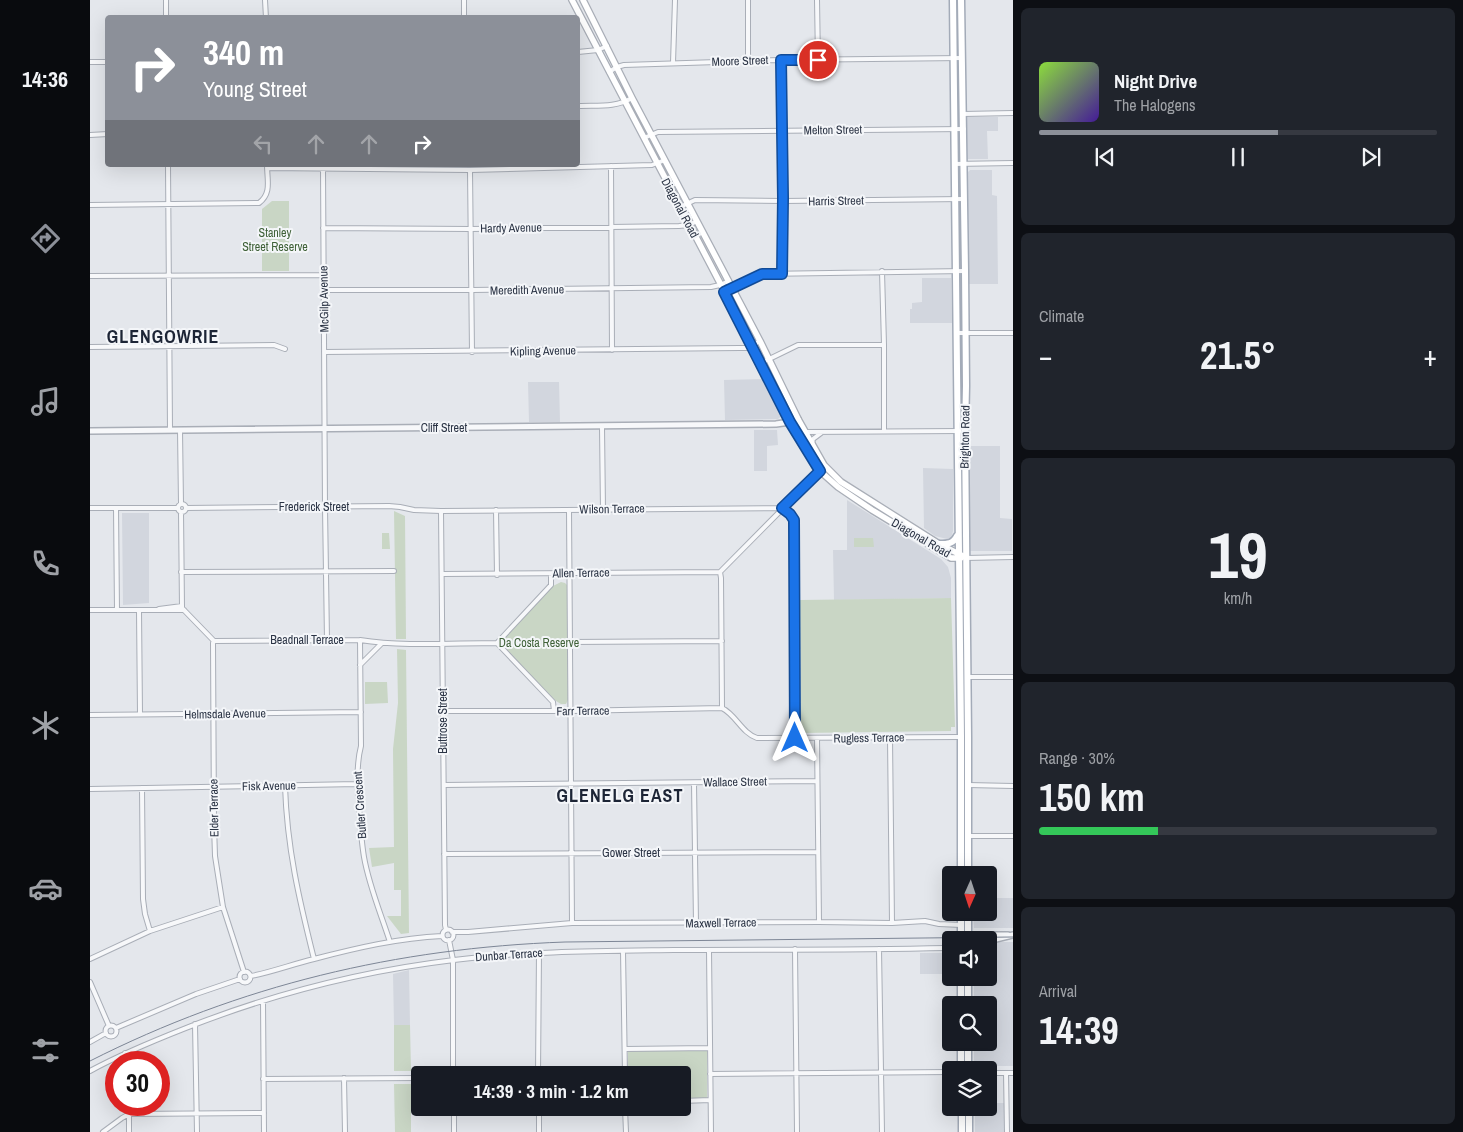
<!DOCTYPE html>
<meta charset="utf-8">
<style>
body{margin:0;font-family:"Archivo Narrow",sans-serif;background:#20242c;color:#f1f3f6;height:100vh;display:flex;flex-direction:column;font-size:19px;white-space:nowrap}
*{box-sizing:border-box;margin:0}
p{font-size:16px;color:#9ea1a6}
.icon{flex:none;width:28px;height:28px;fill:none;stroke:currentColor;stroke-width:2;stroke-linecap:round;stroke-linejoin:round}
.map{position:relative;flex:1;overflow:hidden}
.side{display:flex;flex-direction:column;gap:8px;padding:8px;background:#0d0f14;width:450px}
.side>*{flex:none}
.guide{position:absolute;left:15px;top:15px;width:475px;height:152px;border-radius:5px;box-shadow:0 5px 20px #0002;background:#8c9099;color:#fff;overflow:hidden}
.needle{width:32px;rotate:183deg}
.tools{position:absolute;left:852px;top:866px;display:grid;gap:10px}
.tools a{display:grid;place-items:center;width:55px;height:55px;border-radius:5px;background:#171b24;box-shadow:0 5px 20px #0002;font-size:25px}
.speed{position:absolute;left:15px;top:1051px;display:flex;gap:10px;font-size:25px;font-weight:700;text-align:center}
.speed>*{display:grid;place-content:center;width:65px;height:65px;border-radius:50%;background:#171b24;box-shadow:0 5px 20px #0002;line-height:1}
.speed .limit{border:8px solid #d22;background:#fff;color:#111}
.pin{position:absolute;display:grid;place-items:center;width:42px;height:42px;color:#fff;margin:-21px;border:2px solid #fff;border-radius:50%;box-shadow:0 1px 5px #0007}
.me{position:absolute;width:55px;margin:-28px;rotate:0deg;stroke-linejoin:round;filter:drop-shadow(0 0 4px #0008)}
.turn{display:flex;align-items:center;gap:18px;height:105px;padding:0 15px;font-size:22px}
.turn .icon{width:65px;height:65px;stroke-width:2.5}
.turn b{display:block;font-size:35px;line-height:42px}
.lanes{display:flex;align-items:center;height:48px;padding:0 15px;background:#0003;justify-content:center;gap:25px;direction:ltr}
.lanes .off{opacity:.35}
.big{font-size:38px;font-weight:700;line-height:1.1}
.side .tile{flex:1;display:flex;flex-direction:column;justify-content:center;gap:8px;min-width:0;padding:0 18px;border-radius:8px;background:#20242c}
.side .dial{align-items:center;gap:0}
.dial b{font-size:65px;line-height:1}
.song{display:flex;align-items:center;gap:15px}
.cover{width:60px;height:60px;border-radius:8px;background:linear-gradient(135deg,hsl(90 70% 55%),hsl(260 70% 35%))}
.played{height:5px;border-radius:2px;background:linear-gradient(90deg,#8c9099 60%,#363941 60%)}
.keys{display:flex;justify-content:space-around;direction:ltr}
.heat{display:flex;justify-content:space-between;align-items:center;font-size:28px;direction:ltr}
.charge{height:8px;border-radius:4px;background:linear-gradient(90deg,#34c759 30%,#363941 0)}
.trip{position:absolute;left:321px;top:1066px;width:280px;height:50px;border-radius:5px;background:#171b24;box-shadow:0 5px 20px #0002;font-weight:700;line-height:50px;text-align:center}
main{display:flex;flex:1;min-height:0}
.tab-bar{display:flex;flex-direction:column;width:90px;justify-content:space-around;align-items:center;background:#090b0e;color:#9ea1a6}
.tab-bar .icon{width:35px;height:35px}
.tab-bar .active{color:#8c9099}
.tab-bar b{font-size:22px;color:#f1f3f6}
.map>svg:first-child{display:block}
</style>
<main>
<nav class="tab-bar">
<b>14:36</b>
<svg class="icon active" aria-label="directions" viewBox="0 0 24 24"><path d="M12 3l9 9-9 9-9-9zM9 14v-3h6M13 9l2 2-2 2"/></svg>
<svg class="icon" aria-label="music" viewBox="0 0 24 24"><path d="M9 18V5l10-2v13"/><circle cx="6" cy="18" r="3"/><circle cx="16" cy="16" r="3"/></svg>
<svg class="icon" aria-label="phone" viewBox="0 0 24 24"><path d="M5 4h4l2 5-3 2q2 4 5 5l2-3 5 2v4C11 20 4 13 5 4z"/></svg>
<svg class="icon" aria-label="climate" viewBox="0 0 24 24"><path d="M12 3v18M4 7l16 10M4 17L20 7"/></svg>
<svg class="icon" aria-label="car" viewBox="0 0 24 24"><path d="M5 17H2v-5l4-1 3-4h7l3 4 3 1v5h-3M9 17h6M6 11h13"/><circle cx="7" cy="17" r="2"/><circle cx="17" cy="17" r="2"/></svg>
<svg class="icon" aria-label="filters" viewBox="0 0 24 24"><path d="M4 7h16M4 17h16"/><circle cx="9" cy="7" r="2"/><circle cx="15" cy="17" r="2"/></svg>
</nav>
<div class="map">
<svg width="923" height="1132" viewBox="0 0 923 1132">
<rect width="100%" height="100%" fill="#e4e7ec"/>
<path fill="#d2d6de" d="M877,117H908V131H897L898,159H877Z
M880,170H902V195L907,196L908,284H879L877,173Z
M832,278H861L862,323H820V309H822V303L832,302Z
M674,379L693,415L688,419L635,420L634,380Z
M438,382H469L470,422H439Z
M664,430H687L688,445L677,446V471H664Z
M879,446H910V518L922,519V551H879Z
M833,468L863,469V531L861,538L857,539L845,536L834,528Z
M757,500L851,559L858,567L861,578V598L744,600L743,550H757Z
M32,513H59V603L33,605Z
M899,898H923V928H884L883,913L899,912Z
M899,942H923V1066H884V1043L899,1042V1005H884V978H899Z
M830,953H861V974H830Z
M319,970L320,1025H304L303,974Z
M899,1103H918V1132H885V1108H899Z"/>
<path fill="#c9d6c5" d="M182,201H199V271H172V209Z
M304,511L315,516L316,639H306Z
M292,533H299L300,549H292Z
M764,538H783L784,547H764Z
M471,582L475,583L477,585L478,700L476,704H471L466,701L414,649L416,636L463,586Z
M861,598L865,727H861V731L711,733L710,600Z
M307,649L316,650L319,933L311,934L297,916H311V890H304V863L282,867L279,848L304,847L303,749L308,703Z
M275,682H297L298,703L275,704Z
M304,1025H320L321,1071H304Z
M538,1051H617V1098H593L592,1075H538Z
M304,1084H321V1132H305Z"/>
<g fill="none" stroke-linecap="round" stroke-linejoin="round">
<g stroke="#a9aeb7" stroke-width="6">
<path id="minor" d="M76,0V18
M175,0L176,18
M374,0V18
M658,0V61
M727,0L728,60
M488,52L508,50L517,46
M691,60L693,201L692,274
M0,62H18
M583,63L585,0
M519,72L527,67L534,65L691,60L872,58
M488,106C507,105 525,108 542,98
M873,114L923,113
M0,135L18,134
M554,138L568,132L874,129
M864,164L923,163
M78,165L80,430
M521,166L522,350
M177,168L380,170L562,165L575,160
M233,168L235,507L237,640
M380,170L382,352
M0,205L169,203C182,193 177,180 177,165
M590,207L605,200L693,201L874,199
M233,228L380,229L589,226L599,225L607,221
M792,271L794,345V431
M0,276L233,275
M234,290H382L621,287L630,285L639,281
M634,292L672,274L875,271
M867,333H923
M0,347L184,345L195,349
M234,352L650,348H658L670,341
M671,363L708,345H794
M512,427L513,510
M90,430L91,504
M715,432L870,431
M722,444L723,439L731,433
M88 508a4 4 0 1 1 8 0a4 4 0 1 1-8 0Z
M0,508H87
M26,508L27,610
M96,508L299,506L310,507L324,510L351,511L693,508L700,514L704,520L705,738
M406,510L407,575
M479,510L482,923
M351,511L355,925L356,930
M91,512L92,608L124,641L270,640C314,647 362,643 407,643
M875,558L923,557
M91,572L304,571
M630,572L730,471
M630,572L631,578L632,708
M352,574L630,572
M461,574V585L407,643L463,702L464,711
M69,609L92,606
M0,610H94
M49,611L50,714
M270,640L271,746C266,765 267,784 269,804C270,821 271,839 274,857C279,886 291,914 300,942
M124,641L123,643L124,825L125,856L133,907L154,972
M480,642L632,641
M270,665L292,643
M878,677H923
M632,708C646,715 652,733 667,738L871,737
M353,711H481L632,708
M0,715L271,712
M800,737L802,923
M727,738L729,922
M604,783L606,923
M354,785L727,781
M878,785L923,786
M195,786C197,848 209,899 224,959
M52,788L53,899L55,914L60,931
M0,789L267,784
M878,836H923
M354,854L728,852
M352.5 935a5.5 5.5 0 1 1 11 0a5.5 5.5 0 1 1-11 0Z
M362,932H378L482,923L729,922L802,923L835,921L849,924L871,925
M359,940L363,960V1075
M705,949L707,1132
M789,949L792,1132
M619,950L621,1132
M533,951L535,1075
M0,959L60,931L133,907
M149.5 977a5.5 5.5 0 1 1 11 0a5.5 5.5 0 1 1-11 0Z
M161,976C182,972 203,964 224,959C266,948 309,938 352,936
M0,982L19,1026
M173,1001L174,1132
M105,1024L107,1132
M15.5 1031a5.5 5.5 0 1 1 11 0a5.5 5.5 0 1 1-11 0Z
M26,1028L106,994L150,979
M0,1042L16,1033
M535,1049L620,1048
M35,1053L38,1062
M0,1071C31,1054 63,1041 96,1028C182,994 272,971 364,960C437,951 511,951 584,950C675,950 766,950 857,948
M899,1073H923
M916,1073L917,1132
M620,1074L861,1072
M448,1075L449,952
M254,1078L255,1132
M173,1079L330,1078
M592,1101L620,1100
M39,1105V1132
M364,1108V1132
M449,1108V1132
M535,1108L536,1132
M13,1132L32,1118L39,1114L174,1113"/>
</g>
<g stroke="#a9aeb7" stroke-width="8">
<path id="tertiary" d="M0,431L686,424L700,422L708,419
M876,935H918
M876,939H906L923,935"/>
</g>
<g stroke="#a9aeb7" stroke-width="8">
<path id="secondary" d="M482,0L663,346L700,422L722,460L730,471L748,487L782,510L861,558H871
M493,0L542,98L670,341L708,419L734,465L751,482L849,544L873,556"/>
</g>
<g stroke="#a3abb8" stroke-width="9">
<path id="primary" d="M863,0L871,737V875
M871,0L875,271L876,386L875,432L878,737V875
M849,544C858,544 863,544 867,536
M878,912V940
M871,940V912
M871,978V1005
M878,978V1005
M871,1042V1070
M878,1042V1070
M872,1108V1132
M879,1108V1132"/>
</g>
<use href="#minor" stroke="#f7f8fa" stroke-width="4"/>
<use href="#tertiary" stroke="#f7f8fa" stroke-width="5"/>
<use href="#secondary" stroke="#fff" stroke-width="5.5"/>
<use href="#primary" stroke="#fff" stroke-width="6"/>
<path stroke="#7d8696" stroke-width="1" d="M0,1061C150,985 307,948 475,942L923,937"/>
</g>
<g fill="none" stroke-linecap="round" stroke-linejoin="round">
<g stroke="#114b97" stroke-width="12">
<path id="route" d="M705,738L704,520L700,514L692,508L730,471L700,422L634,292L672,274H692L693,198L691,60H728"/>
</g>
<use href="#route" stroke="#1a73e8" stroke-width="9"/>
</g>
<g text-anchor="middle" stroke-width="4" stroke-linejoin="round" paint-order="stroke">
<g font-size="12" fill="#2b3445" stroke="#f4f6f9">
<text transform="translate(650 61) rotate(-2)" y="4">Moore Street</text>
<text transform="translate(743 130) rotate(-1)" y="4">Melton Street</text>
<text transform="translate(746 201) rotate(-1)" y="4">Harris Street</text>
<text transform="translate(590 208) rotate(62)" y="4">Diagonal Road</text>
<text transform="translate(421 228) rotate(-1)" y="4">Hardy Avenue</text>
<text transform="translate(437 290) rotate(-1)" y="4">Meredith Avenue</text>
<text transform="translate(234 299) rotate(-91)" y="4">McGilp Avenue</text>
<text transform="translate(453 351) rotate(-1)" y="4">Kipling Avenue</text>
<text x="354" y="432">Cliff Street</text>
<text transform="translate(875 437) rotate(-89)" y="4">Brighton Road</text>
<text x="224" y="511">Frederick Street</text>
<text transform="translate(522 509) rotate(-1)" y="4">Wilson Terrace</text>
<text transform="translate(831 538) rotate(30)" y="4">Diagonal Road</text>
<text transform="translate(491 573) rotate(-1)" y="4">Allen Terrace</text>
<text x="217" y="644">Beadnall Terrace</text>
<text transform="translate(493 711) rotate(-1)" y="4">Farr Terrace</text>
<text transform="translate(135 714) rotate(-1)" y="4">Helmsdale Avenue</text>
<text transform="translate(353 721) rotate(-90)" y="4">Buttrose Street</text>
<text transform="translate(779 738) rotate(-1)" y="4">Rugless Terrace</text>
<text transform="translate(645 782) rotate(-1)" y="4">Wallace Street</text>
<text transform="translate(179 786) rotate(-1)" y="4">Fisk Avenue</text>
<text transform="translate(270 805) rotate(-94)" y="4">Butler Crescent</text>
<text transform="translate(124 808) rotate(-91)" y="4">Elder Terrace</text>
<text x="541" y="857">Gower Street</text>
<text transform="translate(631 923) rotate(-1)" y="4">Maxwell Terrace</text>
<text transform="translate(419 955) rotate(-4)" y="4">Dunbar Terrace</text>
</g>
<g font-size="12" fill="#3f6138" stroke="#f4f6f9">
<text x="185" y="237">Stanley<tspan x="185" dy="14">Street Reserve</tspan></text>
<text x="449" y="647">Da Costa Reserve</text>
</g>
<g font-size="18" font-weight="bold" letter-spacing="1" fill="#1d2536" stroke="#f4f6f9">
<text x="73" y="343">GLENGOWRIE</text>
<text x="530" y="802">GLENELG EAST</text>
</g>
</g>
</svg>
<div class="tools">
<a><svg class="needle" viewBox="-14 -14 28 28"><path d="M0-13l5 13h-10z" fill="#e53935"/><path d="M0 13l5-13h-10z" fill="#9ea1a6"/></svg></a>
<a><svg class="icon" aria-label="sound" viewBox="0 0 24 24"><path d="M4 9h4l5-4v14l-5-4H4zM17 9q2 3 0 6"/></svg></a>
<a><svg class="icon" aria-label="search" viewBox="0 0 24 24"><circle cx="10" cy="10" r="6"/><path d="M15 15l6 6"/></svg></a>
<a><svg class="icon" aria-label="layers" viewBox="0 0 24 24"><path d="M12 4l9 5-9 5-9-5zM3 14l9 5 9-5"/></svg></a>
</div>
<div class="speed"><div class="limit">30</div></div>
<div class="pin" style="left:728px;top:60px;background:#d93025"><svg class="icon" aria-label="arrive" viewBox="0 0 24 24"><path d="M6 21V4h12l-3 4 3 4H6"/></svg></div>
<svg class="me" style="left:705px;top:738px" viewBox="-20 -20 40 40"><path d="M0-17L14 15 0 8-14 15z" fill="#1a73e8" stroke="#fff" stroke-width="4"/></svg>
<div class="trip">14:39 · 3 min · 1.2 km</div>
<div class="guide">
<div class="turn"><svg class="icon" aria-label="right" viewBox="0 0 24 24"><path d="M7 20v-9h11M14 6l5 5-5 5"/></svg><div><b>340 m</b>Young Street</div></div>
<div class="lanes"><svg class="icon off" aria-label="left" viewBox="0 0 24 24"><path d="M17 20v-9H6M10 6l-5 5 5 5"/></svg><svg class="icon off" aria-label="ahead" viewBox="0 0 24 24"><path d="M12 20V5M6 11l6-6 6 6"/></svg><svg class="icon off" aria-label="ahead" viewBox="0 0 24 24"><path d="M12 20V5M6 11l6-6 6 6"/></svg><svg class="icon" aria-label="right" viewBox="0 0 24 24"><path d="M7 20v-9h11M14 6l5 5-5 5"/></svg></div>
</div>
</div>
<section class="side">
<div class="tile">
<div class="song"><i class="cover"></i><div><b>Night Drive</b><p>The Halogens</p></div></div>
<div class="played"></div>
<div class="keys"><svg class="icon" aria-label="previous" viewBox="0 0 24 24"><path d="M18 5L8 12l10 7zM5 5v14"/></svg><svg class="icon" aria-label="pause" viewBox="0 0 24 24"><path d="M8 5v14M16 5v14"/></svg><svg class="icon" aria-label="next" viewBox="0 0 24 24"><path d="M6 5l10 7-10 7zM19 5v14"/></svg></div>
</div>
<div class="tile"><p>Climate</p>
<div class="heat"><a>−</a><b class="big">21.5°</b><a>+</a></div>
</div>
<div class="tile dial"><b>19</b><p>km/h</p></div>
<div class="tile"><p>Range · 30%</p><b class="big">150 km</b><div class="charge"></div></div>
<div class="tile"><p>Arrival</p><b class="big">14:39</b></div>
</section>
</main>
